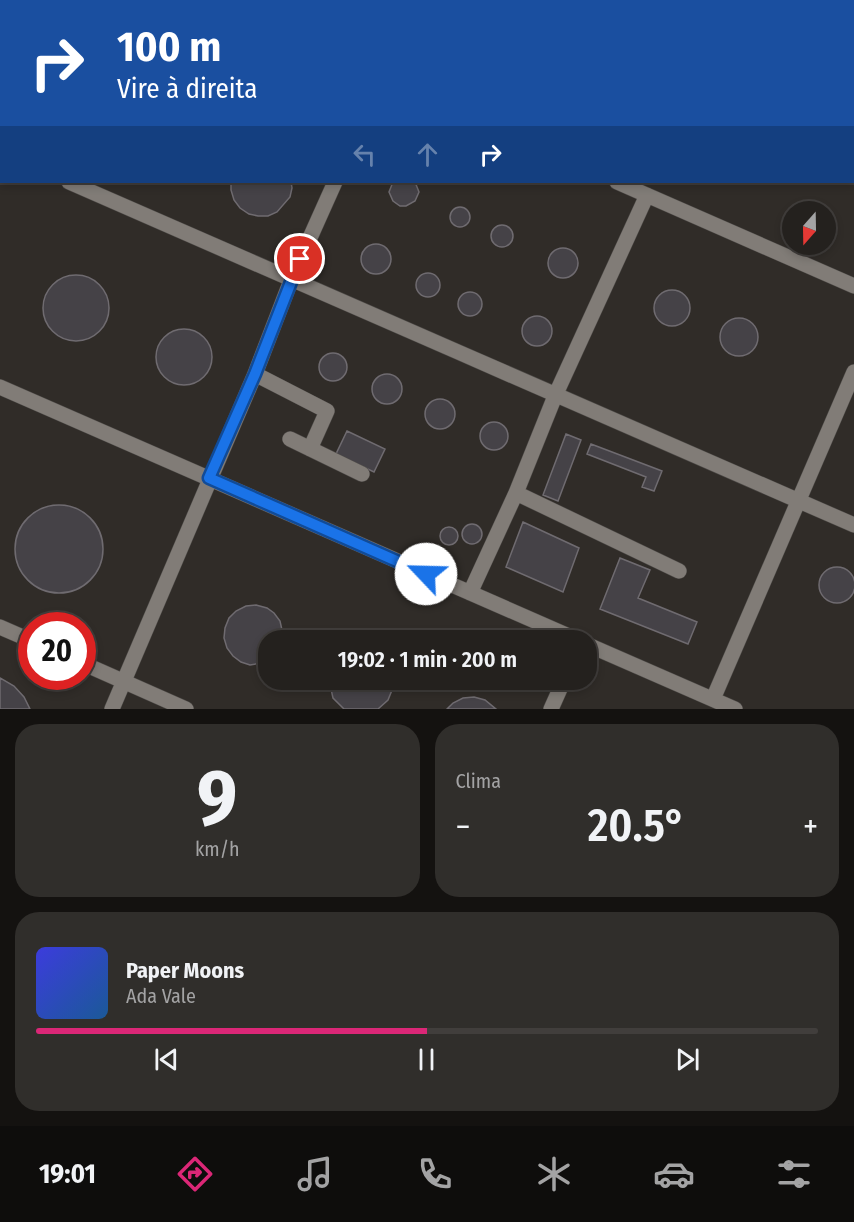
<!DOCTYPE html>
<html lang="pt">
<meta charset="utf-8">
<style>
body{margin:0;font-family:"Fira Sans Condensed",sans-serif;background:#302e2b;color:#f1f3f6;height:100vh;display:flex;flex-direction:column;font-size:22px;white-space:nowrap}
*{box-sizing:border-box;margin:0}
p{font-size:20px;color:#a3a3a4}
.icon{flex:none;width:33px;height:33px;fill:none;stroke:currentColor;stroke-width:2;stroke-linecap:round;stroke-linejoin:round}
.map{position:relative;height:709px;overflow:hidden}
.sheet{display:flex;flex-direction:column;gap:15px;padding:15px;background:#141210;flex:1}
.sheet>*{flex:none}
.top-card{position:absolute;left:0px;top:0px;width:855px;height:183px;box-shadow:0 3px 9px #0003,0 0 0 2px #413e3c;background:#1a4fa0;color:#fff;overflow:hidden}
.needle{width:39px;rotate:200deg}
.tools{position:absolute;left:782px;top:201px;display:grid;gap:12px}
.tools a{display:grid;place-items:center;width:54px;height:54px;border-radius:50%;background:#24211e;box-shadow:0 3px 9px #0003,0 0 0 2px #413e3c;font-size:30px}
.speed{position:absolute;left:18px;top:612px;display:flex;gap:12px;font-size:30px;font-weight:700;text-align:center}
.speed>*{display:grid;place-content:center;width:78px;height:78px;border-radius:50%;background:#24211e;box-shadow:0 3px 9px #0003,0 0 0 2px #413e3c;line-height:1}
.speed .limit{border:9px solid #d22;background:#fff;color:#111}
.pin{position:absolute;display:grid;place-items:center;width:51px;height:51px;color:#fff;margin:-26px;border:3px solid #fff;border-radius:50%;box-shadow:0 2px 6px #0007}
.me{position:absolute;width:66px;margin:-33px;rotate:294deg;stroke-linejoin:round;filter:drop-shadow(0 0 4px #0008)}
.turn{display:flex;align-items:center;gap:21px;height:126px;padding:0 18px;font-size:27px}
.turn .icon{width:78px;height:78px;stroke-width:2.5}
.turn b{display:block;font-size:42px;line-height:51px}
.lanes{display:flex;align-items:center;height:57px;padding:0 18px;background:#0003;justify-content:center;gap:30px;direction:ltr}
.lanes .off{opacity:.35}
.big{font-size:45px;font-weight:600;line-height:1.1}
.sheet .tile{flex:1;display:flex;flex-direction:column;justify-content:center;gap:9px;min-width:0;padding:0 21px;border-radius:24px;background:#302e2b}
.sheet .dial{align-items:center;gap:0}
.dial b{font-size:78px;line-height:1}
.song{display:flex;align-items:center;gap:18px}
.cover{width:72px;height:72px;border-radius:9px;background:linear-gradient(135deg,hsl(240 70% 55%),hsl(210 70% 35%))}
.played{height:6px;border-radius:3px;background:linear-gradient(90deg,#db2777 50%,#413e3c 50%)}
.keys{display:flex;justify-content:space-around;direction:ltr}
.heat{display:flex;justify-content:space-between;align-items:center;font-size:33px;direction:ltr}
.sheet .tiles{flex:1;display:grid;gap:15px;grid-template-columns:1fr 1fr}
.tile:last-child{grid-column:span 2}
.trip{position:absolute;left:258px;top:630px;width:339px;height:60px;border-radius:24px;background:#24211e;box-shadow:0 3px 9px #0003,0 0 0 2px #413e3c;font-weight:600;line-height:60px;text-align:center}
.dock{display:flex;height:96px;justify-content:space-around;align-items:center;background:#0e0d0c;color:#a3a3a4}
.dock .icon{width:42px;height:42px}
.dock .on{color:#db2777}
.dock b{font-size:27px;color:#f1f3f6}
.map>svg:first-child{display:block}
</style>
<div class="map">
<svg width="854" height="709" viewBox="0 0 854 709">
<rect width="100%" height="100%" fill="#302c28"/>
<path fill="#454247" stroke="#6f6b70" stroke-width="1.5" d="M231,182H291L292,188L290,197L277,212L268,216H258L249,214L240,208L234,200L231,190Z
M393,182H415L419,192L415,201L406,206H400L393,201L389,192Z
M450 217a10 10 0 1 1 20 0a10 10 0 1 1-20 0Z
M491 236a11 11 0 1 1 22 0a11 11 0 1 1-22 0Z
M361 259a15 15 0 1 1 30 0a15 15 0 1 1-30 0Z
M548 263a15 15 0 1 1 30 0a15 15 0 1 1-30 0Z
M416 285a12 12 0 1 1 24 0a12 12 0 1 1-24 0Z
M43 308a33 33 0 1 1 66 0a33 33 0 1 1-66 0Z
M654 308a18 18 0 1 1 36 0a18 18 0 1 1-36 0Z
M458 304a12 12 0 1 1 24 0a12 12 0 1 1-24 0Z
M522 331a15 15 0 1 1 30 0a15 15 0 1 1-30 0Z
M720 337a19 19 0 1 1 38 0a19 19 0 1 1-38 0Z
M156 357a28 28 0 1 1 56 0a28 28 0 1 1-56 0Z
M319 367a14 14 0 1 1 28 0a14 14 0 1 1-28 0Z
M372 389a15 15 0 1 1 30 0a15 15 0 1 1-30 0Z
M425 414a15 15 0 1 1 30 0a15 15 0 1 1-30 0Z
M480 436a14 14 0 1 1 28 0a14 14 0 1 1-28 0Z
M347,431L385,449L374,472L336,454Z
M566,434L581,440L558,501L543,495Z
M591,444L662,471L654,491L642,487L646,477L587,454Z
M15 549a44 44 0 1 1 88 0a44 44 0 1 1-88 0Z
M523,522L579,548L563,592L506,567Z
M462 534a10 10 0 1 1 20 0a10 10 0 1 1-20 0Z
M440 536a9 9 0 1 1 18 0a9 9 0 1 1-18 0Z
M620,558L650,570L638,598L697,622L688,644L600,609Z
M819 585a18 18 0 1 1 36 0a18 18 0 1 1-36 0Z
M256,605L267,608L274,613L280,621L284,639L268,640V662L250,665L241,662L233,656L227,648L224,638L225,628L229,618L236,611L246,606Z
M0,678L14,686L24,697L30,709H0Z
M329,680H393L392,690L388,700L378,709H344L333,698Z
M474,697L485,700L496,709H447L453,703L463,698Z"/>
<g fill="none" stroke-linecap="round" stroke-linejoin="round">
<g stroke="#4e4b48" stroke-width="16">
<path id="minor" d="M200,0L204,2
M770,0L774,2
M851,2V0
M0,152H2
M69,182C331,295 592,412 854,525
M617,182L854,286
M255,374L327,411L310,449
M0,387L578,640
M290,439L362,474
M516,493L679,571
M470,593L516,493L555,396L647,195
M0,627L32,641
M586,644L735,709
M82,663L186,709
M713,699L854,372
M112,709L255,374L292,278L335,182
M551,709L564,680"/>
</g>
<use href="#minor" stroke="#817c77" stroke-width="15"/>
</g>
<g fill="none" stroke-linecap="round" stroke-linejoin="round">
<g stroke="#114b97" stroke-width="15">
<path id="route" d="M300,259L255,374L209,478L426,574"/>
</g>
<use href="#route" stroke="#1a73e8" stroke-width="10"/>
</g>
</svg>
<div class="tools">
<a><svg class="needle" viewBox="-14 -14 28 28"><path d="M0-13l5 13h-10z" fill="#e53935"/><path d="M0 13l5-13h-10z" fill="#a3a3a4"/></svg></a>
</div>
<div class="speed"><div class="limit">20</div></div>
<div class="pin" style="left:300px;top:259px;background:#d93025"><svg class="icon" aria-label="arrive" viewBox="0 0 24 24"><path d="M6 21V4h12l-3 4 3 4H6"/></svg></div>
<svg class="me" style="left:426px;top:574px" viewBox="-20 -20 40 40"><circle r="19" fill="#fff"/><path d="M0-13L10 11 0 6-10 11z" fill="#1a73e8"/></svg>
<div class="trip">19:02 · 1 min · 200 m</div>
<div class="top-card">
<div class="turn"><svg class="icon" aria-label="right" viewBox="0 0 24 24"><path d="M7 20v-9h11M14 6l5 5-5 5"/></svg><div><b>100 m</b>Vire à direita</div></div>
<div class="lanes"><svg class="icon off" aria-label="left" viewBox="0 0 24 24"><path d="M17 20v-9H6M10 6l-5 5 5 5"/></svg><svg class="icon off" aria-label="ahead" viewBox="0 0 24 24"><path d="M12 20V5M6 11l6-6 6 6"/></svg><svg class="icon" aria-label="right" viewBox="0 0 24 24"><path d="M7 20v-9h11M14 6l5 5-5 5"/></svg></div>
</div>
</div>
<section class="sheet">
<div class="tiles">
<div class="tile dial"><b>9</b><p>km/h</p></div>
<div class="tile"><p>Clima</p>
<div class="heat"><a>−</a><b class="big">20.5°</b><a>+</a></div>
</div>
<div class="tile">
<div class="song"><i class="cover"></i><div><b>Paper Moons</b><p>Ada Vale</p></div></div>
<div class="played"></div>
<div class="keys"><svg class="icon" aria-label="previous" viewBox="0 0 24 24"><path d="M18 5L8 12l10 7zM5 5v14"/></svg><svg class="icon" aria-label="pause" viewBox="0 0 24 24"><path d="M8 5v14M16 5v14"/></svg><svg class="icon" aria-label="next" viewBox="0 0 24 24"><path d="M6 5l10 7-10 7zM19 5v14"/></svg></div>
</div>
</div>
</section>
<nav class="dock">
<b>19:01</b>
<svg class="icon on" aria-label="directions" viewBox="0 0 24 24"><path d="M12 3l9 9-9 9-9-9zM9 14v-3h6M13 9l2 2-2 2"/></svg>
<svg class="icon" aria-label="music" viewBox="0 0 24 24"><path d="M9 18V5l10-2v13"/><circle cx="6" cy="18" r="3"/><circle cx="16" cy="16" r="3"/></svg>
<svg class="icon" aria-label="phone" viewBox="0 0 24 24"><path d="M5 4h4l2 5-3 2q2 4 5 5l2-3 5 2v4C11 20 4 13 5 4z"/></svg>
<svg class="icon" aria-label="climate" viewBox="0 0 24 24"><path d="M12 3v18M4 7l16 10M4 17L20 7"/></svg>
<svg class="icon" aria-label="car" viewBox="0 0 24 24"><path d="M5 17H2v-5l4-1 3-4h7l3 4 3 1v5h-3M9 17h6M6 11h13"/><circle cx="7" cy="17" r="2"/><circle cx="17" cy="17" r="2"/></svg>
<svg class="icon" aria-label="filters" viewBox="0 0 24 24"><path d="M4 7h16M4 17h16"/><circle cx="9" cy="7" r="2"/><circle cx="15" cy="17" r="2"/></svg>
</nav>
